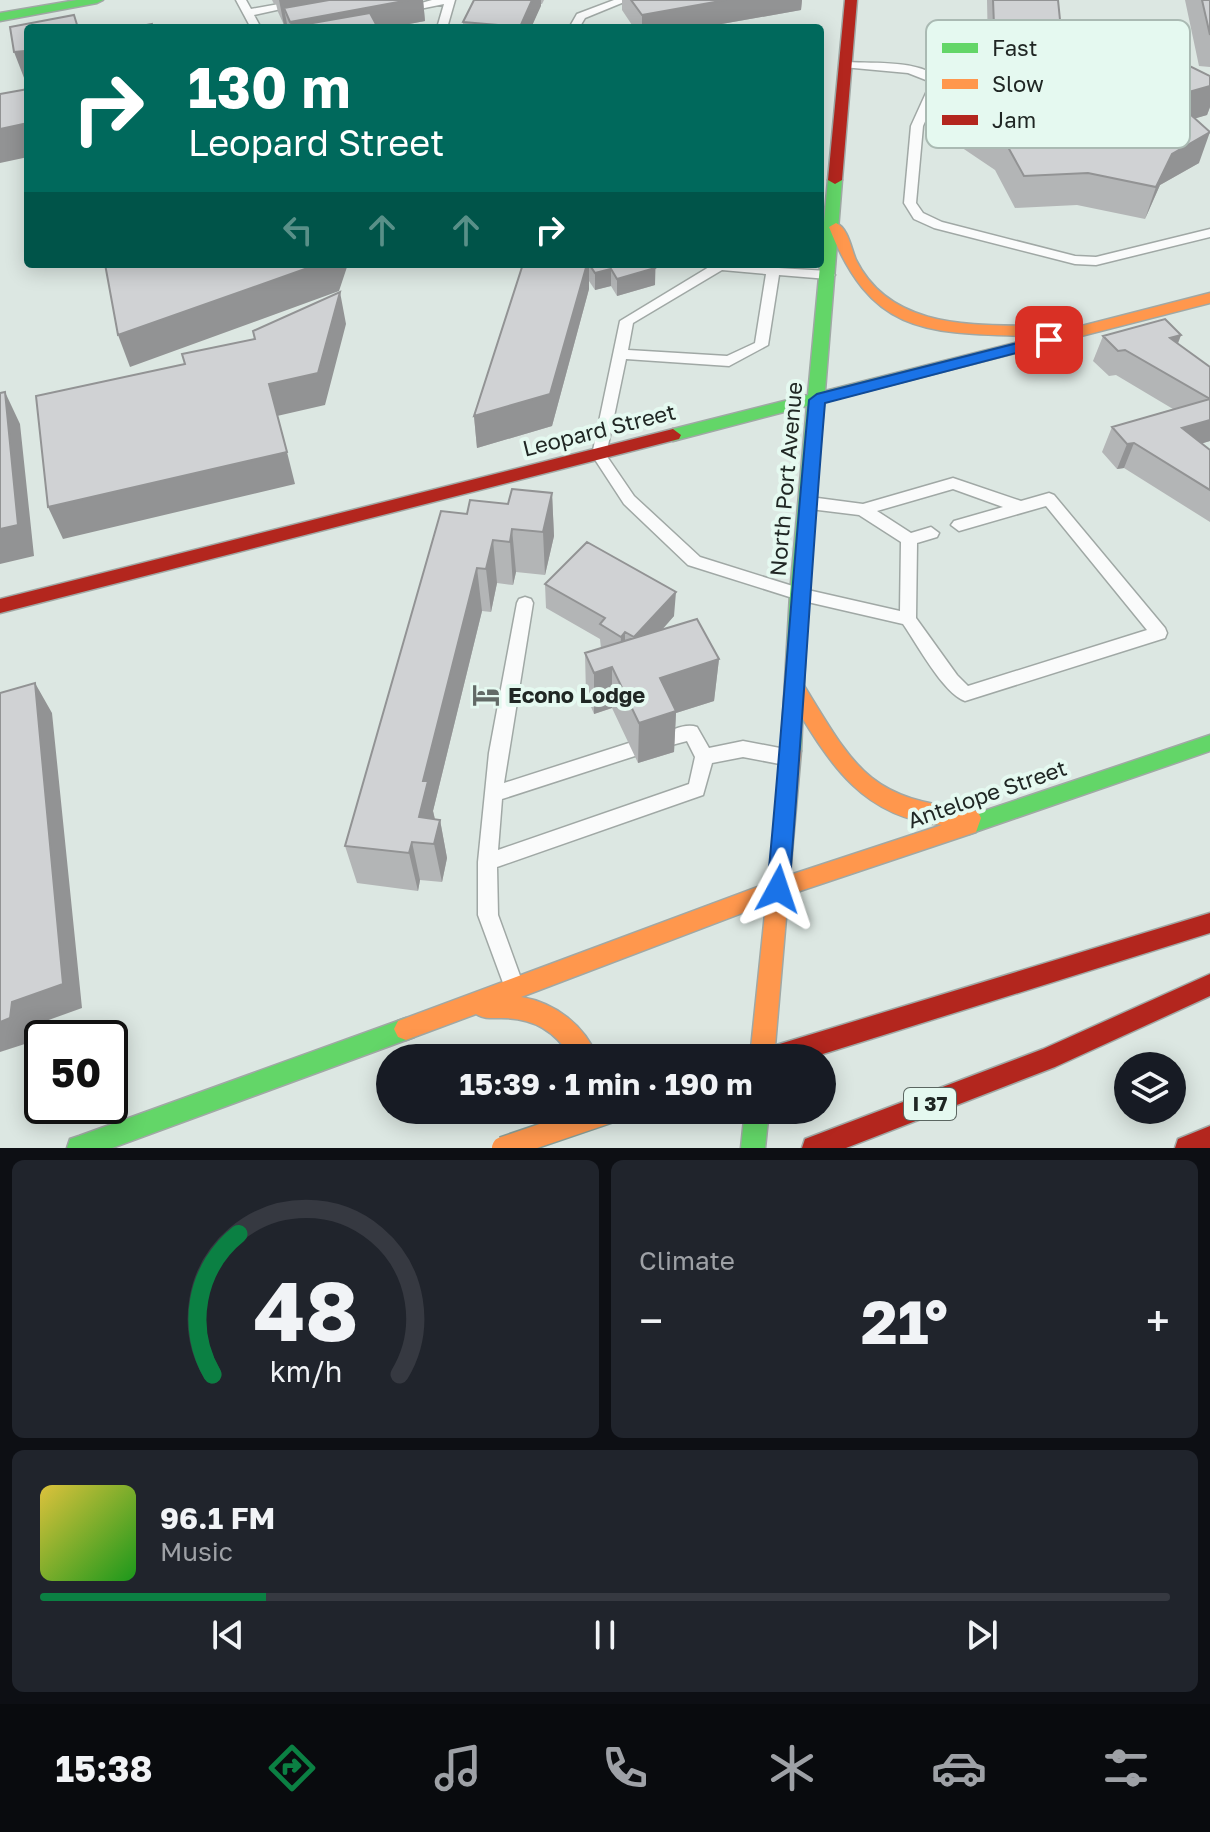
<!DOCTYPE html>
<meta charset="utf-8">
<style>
body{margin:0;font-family:"Golos Text",sans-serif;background:#20242c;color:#f1f3f6;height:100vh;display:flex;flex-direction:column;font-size:30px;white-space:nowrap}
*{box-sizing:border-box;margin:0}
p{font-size:26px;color:#9ea1a6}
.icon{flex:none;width:44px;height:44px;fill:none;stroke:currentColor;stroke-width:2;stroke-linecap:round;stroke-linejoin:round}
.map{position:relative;height:1148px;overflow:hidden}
.sheet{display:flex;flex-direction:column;gap:12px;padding:12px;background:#0d0f14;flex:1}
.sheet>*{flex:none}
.guide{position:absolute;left:24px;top:24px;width:800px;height:244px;border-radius:8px;box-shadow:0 4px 20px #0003;background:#00695c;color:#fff;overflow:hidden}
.buttons{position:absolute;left:1114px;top:1052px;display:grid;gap:16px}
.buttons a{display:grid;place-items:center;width:72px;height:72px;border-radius:50%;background:#171b24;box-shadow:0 4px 20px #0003;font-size:40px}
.speed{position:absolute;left:24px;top:1020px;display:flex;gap:16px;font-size:40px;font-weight:700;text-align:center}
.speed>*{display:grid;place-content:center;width:104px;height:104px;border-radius:50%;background:#171b24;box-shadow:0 4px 20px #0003;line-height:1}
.speed .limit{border:4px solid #111;border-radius:12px;background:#fff;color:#111}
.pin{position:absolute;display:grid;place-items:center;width:68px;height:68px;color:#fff;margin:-34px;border-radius:16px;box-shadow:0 4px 12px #0006}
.me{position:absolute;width:88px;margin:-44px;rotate:5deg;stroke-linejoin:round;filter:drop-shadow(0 0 6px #0008)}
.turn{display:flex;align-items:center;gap:28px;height:168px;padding:0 32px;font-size:36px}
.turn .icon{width:104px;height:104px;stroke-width:2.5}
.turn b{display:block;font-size:56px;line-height:68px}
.lanes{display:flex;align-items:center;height:76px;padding:0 32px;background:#0003;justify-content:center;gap:40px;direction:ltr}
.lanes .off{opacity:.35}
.big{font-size:60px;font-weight:700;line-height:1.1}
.sheet .widget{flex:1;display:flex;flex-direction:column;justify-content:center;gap:12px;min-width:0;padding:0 28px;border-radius:12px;background:#20242c}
.sheet .dial{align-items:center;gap:0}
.dial svg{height:208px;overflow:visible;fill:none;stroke:#363941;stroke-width:7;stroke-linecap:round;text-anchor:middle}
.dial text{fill:#f1f3f6;stroke:none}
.song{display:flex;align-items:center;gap:24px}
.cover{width:96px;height:96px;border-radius:12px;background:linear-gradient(135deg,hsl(50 70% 55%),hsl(120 70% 35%))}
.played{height:8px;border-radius:4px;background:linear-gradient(90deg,#0b8043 20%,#363941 20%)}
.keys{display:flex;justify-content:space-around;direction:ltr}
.heat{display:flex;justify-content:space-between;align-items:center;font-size:44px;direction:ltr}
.sheet .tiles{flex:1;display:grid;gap:12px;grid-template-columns:1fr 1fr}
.widget:last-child{grid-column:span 2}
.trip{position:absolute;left:376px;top:1044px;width:460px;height:80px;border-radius:40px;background:#171b24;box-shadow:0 4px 20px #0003;font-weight:700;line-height:80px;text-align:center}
.tab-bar{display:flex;height:128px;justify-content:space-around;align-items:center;background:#090b0e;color:#9ea1a6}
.tab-bar .icon{width:56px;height:56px}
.tab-bar .on{color:#0b8043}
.tab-bar b{font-size:36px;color:#f1f3f6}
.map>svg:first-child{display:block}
</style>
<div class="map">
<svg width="1210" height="1148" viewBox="0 0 1210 1148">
<rect width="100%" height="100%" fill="#dce7e2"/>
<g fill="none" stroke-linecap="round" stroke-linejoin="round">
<g stroke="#a0a8a5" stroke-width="3">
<path id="lane" d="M236,0H246L251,9L301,0H322L254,15L261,28H251Z
M432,0H455L447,28H437L444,4L405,12L400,9Z
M614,0H629L585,18L579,28H569L577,14Z
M847,62C876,64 920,59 943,81L923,126L916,203L923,213L942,222L1075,256L1096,257L1210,229V237L1096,265L1075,264L934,228L914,219L904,203L911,126L931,82L908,73L843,67V63Z
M714,264L828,271L835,275L828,279L779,275L768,345L729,366L626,359L606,455L634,496L700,557L799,588L900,611L901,542L859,515L810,509L805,507L802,503L805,499L810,497L863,504L953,478L1021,501L1049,493L1054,495L1165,628L1167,633L1165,638L965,701C943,693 917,644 903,624L799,600L688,565L624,504L592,455L620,321ZM722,270L766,274L755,343L727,356L628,350L633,323ZM953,489L1003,507L954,521L951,525L959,531L1046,506L1147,630L968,686L957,675L916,618L917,543L937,537L939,533L931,527L911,533L877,511Z
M525,597L531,599L533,603L504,783L632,742L638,745L641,750L638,755L502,799L498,850L689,784L695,757L687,741L668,746L662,744L659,739L662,734C672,730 686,723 697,727L709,748L743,741L785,749L791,752L794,757L791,762L785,765L743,757L712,763L703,795L497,867L498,915L523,984L520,991L513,994L506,991L478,915V862L489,753L517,603L519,599Z"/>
</g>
<g stroke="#a0a8a5" stroke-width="3">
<path id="fast" d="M77,0H103L97,3L0,21V13Z
M835,176L842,180L825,391L1015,343L1023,348L1015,353L824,402L808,594L801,751L798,757L791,760L784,757L781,751L790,594L807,406L673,441L665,435L673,429L808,395L828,180Z
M1210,735V751L969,834L962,832L959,825L962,818L969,816Z
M406,1018L414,1021L418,1029L414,1037L406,1040L112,1148H67L70,1139L79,1136Z
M745,1110H769L765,1148H741Z"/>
</g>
<g stroke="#a0a8a5" stroke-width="3">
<path id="slow" d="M836,223C848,228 851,248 856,260C889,326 964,325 1028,326L1036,331L1028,336C924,333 871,334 829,227Z
M1210,293V303L1015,353L1007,348L1015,343Z
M796,682L803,684C854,767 868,800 971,809L978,812L981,818L976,832L788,895L774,1058H750L766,904L521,997C556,1003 584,1025 598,1058H572C555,1031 534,1018 501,1018C491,1018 484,1019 476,1014L406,1040L398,1037L394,1029L398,1021L768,883L784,745L791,742L798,745L801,751L790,875L942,825C859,817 828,760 789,696L786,690L789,684Z"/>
</g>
<g stroke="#a0a8a5" stroke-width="3">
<path id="jam" d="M845,0H857L842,180L835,184L828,180Z
M673,429L681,435L679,439L0,613V599Z
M1210,913V933L810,1058H761L765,1050L773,1046Z
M1210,974V996L1055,1067L846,1148H802L805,1139L1043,1049Z
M1210,1126V1148H1175L1178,1139Z"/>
</g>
<use href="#lane" fill="#fafbfb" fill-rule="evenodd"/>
<use href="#fast" fill="#63d668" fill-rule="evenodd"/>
<use href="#slow" fill="#ff974d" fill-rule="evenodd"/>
<use href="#jam" fill="#b3261e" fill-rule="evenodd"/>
<g stroke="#899d96" stroke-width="25" stroke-linecap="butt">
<path id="slow-bridge" d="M503,1148L615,1110"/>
</g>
<use href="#slow-bridge" stroke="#ff974d" stroke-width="22"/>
</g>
<path fill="#b3b5b6" d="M272,0H423L425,21L388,28H287V24L284,25L278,12L276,4H274Z
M474,0H544L542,4H541L531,28H463V22Z
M622,0H802L801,10L699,28H634L622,10Z
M987,0H1058L1061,30L1055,54L988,49Z
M1185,0H1210V67L1199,66Z
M1083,36L1210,76V107L1207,115L1195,118L1199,163L1160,185L1145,219L1077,205L1015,208L995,170L952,141L958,109L1073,71Z
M523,264H656L655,285L617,296L611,286L595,290L589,281V289L552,426L477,448L474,416Z
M1181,335L1178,344L1210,367V441L1202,443L1210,450V522L1124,468L1117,469L1102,452L1112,427L1173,409L1116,375L1109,376L1093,361L1103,336Z
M552,493L554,536L545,575L516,572L513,585L497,583L491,612L482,611L433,811L435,819L440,820L447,858L442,882L420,880L418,891L357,883L345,846L467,514Z
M545,584L674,616L662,630L719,659L714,701L676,713L674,752L638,763L612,708L594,714L586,695L585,653L601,648L600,639L546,608Z"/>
<path fill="#929394" d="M279,0H423L425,21L388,28H291L290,22L284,8L287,24L284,25Z
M532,0H541V6L531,28H520Z
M726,0H802L801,10L699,28H642V15Z
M24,51L28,63V83H26L14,52Z
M1210,86V107L1207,115L1160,129L1171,97Z
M28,123V157L0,163V129Z
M1210,132L1199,163L1160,185L1145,219L1156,187L1172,154Z
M319,264H348L339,291L130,367L118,335Z
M587,264H589V289L552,426L477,448L474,416Z
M655,268V285L617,296V279Z
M611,269V286L595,290V273Z
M340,292L346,324L325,405L277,416L269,384Z
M1181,335L1171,360L1170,338Z
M5,392L20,424L34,556L0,564V529Z
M1210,420V441L1171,453L1182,428Z
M1134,443L1124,468L1117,469L1127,444Z
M287,452L295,484L63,539L48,507Z
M552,493L554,536L545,575L543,532Z
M512,529L516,572L513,585L510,542Z
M493,540L497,583L491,612L486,569Z
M477,568L482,611L433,811L435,820L419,817L423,781Z
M676,592L674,616L634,661V637Z
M625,632V656L620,660L621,637Z
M719,659L714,701L676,713L674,752L638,763L639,723L660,678Z
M612,667V708L594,714V673Z
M35,683L52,713L82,1008L32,1026L31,1042L0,1052V1022Z
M440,820L447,858L442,882L434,844Z
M412,842L420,880L418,891L409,853Z"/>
<path fill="#d0d2d4" stroke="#929394" stroke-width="2" d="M329,0H409L290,22L284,8Z
M474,0H532L520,27L463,22Z
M631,0H726L642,15Z
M993,0H1058L1061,30L994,25Z
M1202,0H1210V35Z
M370,13L378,28L290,27Z
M74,15L78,28H28V72L24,51L14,52L10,27Z
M152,24L153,28H131Z
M1083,36L1101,37L1157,50L1210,76V86L1171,97L1210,132L1172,154L1156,187L1088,173L1024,176L1003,138L958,109L997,91L1017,60L1080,72Z
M28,89V123L0,129V94Z
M105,264H319L118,335Z
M523,264H587L550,394L474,416Z
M589,264H652L655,268L617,279L611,269L595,273Z
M340,292L318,373L269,384L287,452L48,507L36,396L185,364L182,354L255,339L253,331Z
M1165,319L1181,335L1170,338L1210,367V420L1182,428L1210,450V490L1134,443L1127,444L1112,427L1210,399L1125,350L1118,351L1103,336Z
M5,392L18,525L0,529V393Z
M512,489L552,493L543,532L512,529L510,542L493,540L486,569L477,568L423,781H428L419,817L440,820L434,844L412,842L409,853L345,846L441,511L467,514L470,500L508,504Z
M587,542L676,592L634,637L625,632L621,637L600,624L605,618L545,584Z
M697,619L719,659L660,678L676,711L639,723L612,667L594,673L585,653Z
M35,683L63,984L12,1002L10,1018L0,1022V693Z"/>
<path fill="#1a73e8" stroke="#114b97" stroke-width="2" d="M1049,335L1056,340L1054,343L825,403C811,565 803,727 789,889L786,896L778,899L770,896L767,889C783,726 793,563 809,400L817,394Z"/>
<defs>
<g id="hotel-bare" transform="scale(2.16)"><path d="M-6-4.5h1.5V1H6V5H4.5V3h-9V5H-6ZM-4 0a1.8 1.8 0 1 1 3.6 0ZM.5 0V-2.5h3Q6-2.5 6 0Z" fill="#626a66" stroke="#e5f9f0" stroke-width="2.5" paint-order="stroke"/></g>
</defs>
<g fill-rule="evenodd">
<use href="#hotel-bare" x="486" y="695"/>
</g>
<g text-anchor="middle" stroke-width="8" stroke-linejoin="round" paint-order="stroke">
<rect fill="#e5f9f0" stroke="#5b6661" stroke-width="2" x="904" y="1088" width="52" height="32" rx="6"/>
<g font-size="20" font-weight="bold" fill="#202724">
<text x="930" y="1111">I 37</text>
</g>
<g font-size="22" fill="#202724" stroke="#e5f9f0">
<text transform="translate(599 430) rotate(-14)" y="8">Leopard Street</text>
<text transform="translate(786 479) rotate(-85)" y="8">North Port Avenue</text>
<text transform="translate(987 794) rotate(-19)" y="8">Antelope Street</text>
</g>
<g font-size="22" font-weight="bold" fill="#202724" stroke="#e5f9f0" text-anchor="start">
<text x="508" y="703">Econo Lodge</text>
</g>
</g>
<rect x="926" y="20" width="264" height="128" rx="12" fill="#e5f9f0" stroke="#aabab3" stroke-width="2"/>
<rect x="942" y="43" width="36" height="10" fill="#63d668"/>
<rect x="942" y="79" width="36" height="10" fill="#ff974d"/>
<rect x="942" y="115" width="36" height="10" fill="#b3261e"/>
<g font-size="22" fill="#202724">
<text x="992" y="56">Fast</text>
<text x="992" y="92">Slow</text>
<text x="992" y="128">Jam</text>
</g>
</svg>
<div class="buttons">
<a><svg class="icon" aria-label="layers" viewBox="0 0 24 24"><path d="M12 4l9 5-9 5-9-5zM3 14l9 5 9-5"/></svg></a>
</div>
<div class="speed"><div class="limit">50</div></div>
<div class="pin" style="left:1049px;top:340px;background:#d93025"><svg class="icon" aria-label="arrive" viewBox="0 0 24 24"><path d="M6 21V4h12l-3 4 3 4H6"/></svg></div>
<svg class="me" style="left:778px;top:889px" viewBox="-20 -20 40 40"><path d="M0-17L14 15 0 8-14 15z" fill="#1a73e8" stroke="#fff" stroke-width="4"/></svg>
<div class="trip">15:39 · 1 min · 190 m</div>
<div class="guide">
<div class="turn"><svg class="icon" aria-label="right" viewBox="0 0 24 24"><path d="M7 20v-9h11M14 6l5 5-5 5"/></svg><div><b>130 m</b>Leopard Street</div></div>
<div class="lanes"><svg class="icon off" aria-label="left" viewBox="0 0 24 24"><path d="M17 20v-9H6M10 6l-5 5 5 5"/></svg><svg class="icon off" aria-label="ahead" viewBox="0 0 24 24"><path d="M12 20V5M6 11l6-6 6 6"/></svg><svg class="icon off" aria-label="ahead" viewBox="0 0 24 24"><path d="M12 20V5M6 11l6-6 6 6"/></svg><svg class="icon" aria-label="right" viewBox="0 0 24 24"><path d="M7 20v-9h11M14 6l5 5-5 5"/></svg></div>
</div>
</div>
<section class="sheet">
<div class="tiles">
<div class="widget dial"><svg viewBox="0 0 100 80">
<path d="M14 69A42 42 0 1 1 86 69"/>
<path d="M14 69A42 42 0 0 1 24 15" stroke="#0b8043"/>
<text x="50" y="56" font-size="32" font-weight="700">48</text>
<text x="50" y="72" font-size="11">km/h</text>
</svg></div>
<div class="widget"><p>Climate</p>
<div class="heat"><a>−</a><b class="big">21°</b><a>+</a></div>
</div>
<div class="widget">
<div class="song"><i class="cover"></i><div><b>96.1 FM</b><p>Music</p></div></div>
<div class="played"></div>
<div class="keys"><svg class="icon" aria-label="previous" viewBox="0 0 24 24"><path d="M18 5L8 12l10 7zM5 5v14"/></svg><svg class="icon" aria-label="pause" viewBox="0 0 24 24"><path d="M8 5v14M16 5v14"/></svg><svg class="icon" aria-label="next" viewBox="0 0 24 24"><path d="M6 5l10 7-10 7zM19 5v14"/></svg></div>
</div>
</div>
</section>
<nav class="tab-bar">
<b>15:38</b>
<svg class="icon on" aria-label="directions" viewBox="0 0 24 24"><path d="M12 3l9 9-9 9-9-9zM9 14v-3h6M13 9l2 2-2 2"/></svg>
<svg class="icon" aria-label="music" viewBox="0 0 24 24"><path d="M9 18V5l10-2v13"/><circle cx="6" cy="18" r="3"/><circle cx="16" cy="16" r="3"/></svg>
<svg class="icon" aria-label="phone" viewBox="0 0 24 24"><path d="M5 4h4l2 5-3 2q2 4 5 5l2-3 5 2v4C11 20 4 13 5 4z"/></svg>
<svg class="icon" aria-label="climate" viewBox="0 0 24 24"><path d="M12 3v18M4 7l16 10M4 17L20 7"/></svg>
<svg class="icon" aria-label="car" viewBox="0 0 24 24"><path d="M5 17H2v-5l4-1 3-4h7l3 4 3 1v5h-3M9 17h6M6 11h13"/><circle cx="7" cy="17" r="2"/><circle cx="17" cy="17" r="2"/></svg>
<svg class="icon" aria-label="filters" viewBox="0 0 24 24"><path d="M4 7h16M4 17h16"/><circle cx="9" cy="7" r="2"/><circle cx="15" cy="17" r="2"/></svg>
</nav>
